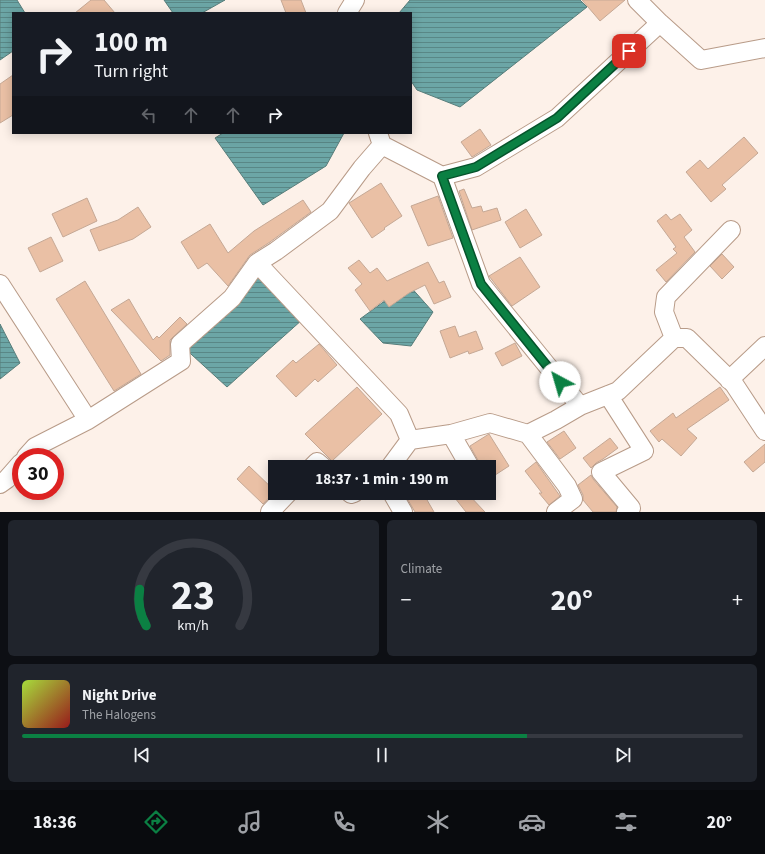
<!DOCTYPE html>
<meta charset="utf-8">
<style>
body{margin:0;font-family:"Source Sans 3",sans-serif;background:#20242c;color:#f1f3f6;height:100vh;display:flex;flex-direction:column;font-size:15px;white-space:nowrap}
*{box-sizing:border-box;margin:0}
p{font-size:13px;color:#9ea1a6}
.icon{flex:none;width:22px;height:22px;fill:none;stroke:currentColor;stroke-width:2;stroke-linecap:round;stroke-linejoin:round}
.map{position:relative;height:512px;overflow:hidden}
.sheet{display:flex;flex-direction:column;gap:8px;padding:8px;background:#0d0f14;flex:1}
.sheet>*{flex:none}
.top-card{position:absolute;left:12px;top:12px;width:400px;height:122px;border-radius:0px;box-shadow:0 2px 10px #0003;background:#171b24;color:#f1f3f6;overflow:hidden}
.speed{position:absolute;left:12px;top:448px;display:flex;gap:8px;font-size:20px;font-weight:700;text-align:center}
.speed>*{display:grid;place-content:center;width:52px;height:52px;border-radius:50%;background:#171b24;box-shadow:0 2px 10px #0003;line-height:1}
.speed .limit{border:6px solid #d22;background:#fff;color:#111}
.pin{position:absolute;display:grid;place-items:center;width:34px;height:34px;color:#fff;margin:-17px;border-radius:8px;box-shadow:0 2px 6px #0006}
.me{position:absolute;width:44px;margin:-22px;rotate:321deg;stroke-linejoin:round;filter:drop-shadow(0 0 3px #0008)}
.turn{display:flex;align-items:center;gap:14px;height:84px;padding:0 16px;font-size:18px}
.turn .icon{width:52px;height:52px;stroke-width:2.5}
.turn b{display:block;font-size:28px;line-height:34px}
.lanes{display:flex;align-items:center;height:38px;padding:0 16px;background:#0003;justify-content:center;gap:20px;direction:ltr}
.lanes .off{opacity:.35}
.big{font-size:30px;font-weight:700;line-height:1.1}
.sheet .tile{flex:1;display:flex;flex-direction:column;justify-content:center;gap:6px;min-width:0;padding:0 14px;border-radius:6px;background:#20242c}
.sheet .dial{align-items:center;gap:0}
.dial svg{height:104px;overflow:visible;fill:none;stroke:#363941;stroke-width:7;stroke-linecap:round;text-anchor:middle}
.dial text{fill:#f1f3f6;stroke:none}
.song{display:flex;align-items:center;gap:12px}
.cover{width:48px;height:48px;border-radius:6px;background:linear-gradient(135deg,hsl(80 70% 55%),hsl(0 70% 35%))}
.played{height:4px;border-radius:2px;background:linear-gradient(90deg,#0b8043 70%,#363941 70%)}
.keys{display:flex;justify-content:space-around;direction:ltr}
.heat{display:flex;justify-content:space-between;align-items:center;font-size:22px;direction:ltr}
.sheet .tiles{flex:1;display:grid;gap:8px;grid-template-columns:1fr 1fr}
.tile:last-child{grid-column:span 2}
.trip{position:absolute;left:268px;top:460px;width:228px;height:40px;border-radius:0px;background:#171b24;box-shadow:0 2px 10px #0003;font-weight:700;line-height:40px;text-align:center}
.tabs{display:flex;height:64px;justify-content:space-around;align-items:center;background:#090b0e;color:#9ea1a6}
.tabs .icon{width:28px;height:28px}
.tabs .active{color:#0b8043}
.tabs b{font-size:18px;color:#f1f3f6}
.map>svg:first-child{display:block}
</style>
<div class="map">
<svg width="765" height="512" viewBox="0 0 765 512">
<defs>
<pattern id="water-rules" width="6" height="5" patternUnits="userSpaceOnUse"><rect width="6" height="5" fill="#6ca6a6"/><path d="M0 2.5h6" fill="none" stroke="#598786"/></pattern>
</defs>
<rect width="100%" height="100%" fill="#fdf1e9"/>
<path fill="url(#water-rules)" stroke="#587e7b" d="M0,0H17L25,13H13V51L0,60Z
M164,0H225L202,13H173Z
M410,0H580L587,7L460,107L417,90L411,81V13H399Z
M223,133H344L326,166L263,205L215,138Z
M249,263L303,319L227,387L180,344L232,298Z
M408,284L433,312L411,346L383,343L360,319Z
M0,324L20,363L0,379Z"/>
<path fill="#eac0a5" stroke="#c5a895" d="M91,0H104L115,13H75Z
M281,0H301L306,13H286Z
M582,0H625L600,21Z
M13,75V115L0,123V84Z
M480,129L491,145L472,157L461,142Z
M744,137L758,153L722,185L726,189L711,202L686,172L700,160L708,169Z
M381,183L402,216L384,228L385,229L372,238L349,203Z
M464,189L472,208L481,206L483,212L497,208L501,220L472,230L459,191Z
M438,196L453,238L428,246L411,206Z
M87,198L97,221L63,237L52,214Z
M303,200L311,212L270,242L250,255L228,286L207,263L198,269L181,242L210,224L228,253L254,231Z
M138,207L151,227L133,239L99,251L90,230L118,220Z
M526,209L542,235L520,248L505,222Z
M666,214L671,220L680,214L692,230L684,237L695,252L666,282L656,270L677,253L673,249L676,247L657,221Z
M51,237L63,261L40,272L28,248Z
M722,254L734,267L722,279L710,266Z
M520,257L540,287L512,306L489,276Z
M359,260L370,273L377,268L387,281L428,262L439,283L444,281L451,297L434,304L425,285L409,293L389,307L384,300L370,311L355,290L362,284L348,268Z
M85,281L141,374L114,391L56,299Z
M129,299L153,340L157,336L159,338L180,317L187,324L170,340V355L161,361L111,310Z
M455,326L459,337L476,331L483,349L469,354L468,351L450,358L440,331Z
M515,343L522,356L502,366L495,353Z
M319,344L337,365L318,382L315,379L296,397L276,376L293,360L296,363Z
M357,387L382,414L332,461L305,434Z
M720,387L729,400L687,429L697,438L681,456L662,439L659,442L650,431L673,413L676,418Z
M564,431L576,448L560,459L547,442Z
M489,434L509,466L489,479V467H480L479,462L470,446Z
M610,438L618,448L603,459L596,463L591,468L583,458Z
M765,444V462L753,472L744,462Z
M536,462L560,496L549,505L539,493H542L525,471Z
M249,466L275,491L263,504L237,479Z
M591,475L593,479L617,507L616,512H593L583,500V495L578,485Z
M404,493H423L434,512H415Z
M451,493H467L485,512H466Z"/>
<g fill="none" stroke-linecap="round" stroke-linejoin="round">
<g stroke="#b89b88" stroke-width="20">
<path id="street" d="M637,0L660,23
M347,13L355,0
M382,145L442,176L476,167L557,118L660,23L701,60L765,48
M442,176L481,284L580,406L618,391L674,338H687L734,384L765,431
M257,263L399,414L410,440L390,467
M0,284L88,420
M674,338L664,312L666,297L731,230
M729,380L765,346
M608,395L644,451L601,472L631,508L626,512
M451,434L470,467
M528,434L567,486L573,499L556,512
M410,440L451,434L490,423L528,434L556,420L580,406
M26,457L35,447L88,420L181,361L180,344L232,298L257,263L276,251L330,211L362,168L382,145L378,133
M312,467L317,462L323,467
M0,484L7,479L21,463
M350,493L351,494L354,493
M392,493L403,512
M270,512L288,493"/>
</g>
<use href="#street" stroke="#fff" stroke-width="18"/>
</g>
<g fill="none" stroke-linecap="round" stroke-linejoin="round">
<g stroke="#07532c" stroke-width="10">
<path id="route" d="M560,382L481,284L442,176L476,167L557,118L629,51"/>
</g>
<use href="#route" stroke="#0b8043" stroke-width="7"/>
</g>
</svg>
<div class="speed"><div class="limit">30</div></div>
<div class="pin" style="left:629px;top:51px;background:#d93025"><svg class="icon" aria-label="arrive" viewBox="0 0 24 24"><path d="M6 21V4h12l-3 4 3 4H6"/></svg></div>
<svg class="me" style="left:560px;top:382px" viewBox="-20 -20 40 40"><circle r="19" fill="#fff"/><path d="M0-13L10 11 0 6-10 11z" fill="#0b8043"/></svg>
<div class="trip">18:37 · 1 min · 190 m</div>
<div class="top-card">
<div class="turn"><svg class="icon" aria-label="right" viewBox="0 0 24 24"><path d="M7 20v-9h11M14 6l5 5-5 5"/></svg><div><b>100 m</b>Turn right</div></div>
<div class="lanes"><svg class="icon off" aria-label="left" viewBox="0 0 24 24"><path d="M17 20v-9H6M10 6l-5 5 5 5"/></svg><svg class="icon off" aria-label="ahead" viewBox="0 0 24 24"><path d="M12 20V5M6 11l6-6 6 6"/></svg><svg class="icon off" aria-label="ahead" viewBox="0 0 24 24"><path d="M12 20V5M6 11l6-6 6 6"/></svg><svg class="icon" aria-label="right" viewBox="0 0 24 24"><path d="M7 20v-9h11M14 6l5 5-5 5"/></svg></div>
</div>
</div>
<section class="sheet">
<div class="tiles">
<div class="tile dial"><svg viewBox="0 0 100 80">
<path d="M14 69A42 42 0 1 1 86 69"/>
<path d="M14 69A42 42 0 0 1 9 41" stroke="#0b8043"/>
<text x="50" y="56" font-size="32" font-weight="700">23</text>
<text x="50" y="72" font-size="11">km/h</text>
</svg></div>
<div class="tile"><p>Climate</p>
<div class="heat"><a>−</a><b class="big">20°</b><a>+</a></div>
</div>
<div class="tile">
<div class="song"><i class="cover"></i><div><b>Night Drive</b><p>The Halogens</p></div></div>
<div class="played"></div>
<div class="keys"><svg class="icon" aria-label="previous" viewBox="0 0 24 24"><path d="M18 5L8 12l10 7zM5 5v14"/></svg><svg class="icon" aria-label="pause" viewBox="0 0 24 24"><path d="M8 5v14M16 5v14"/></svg><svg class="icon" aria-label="next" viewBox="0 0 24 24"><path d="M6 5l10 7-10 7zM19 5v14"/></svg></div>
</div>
</div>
</section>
<nav class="tabs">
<b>18:36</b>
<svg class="icon active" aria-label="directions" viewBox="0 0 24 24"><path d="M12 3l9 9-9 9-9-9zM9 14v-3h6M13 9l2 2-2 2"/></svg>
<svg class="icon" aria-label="music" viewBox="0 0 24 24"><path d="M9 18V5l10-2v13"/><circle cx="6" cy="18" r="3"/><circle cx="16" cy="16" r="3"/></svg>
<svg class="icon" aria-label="phone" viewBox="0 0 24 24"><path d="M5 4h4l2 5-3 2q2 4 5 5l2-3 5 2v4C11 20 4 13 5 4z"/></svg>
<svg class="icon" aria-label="climate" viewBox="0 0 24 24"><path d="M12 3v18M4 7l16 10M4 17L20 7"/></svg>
<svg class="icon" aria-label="car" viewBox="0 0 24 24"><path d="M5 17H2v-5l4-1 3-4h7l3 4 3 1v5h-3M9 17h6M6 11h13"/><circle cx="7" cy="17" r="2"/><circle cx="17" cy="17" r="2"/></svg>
<svg class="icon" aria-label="filters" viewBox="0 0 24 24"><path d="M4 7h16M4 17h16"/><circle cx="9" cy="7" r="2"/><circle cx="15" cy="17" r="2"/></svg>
<b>20°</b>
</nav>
